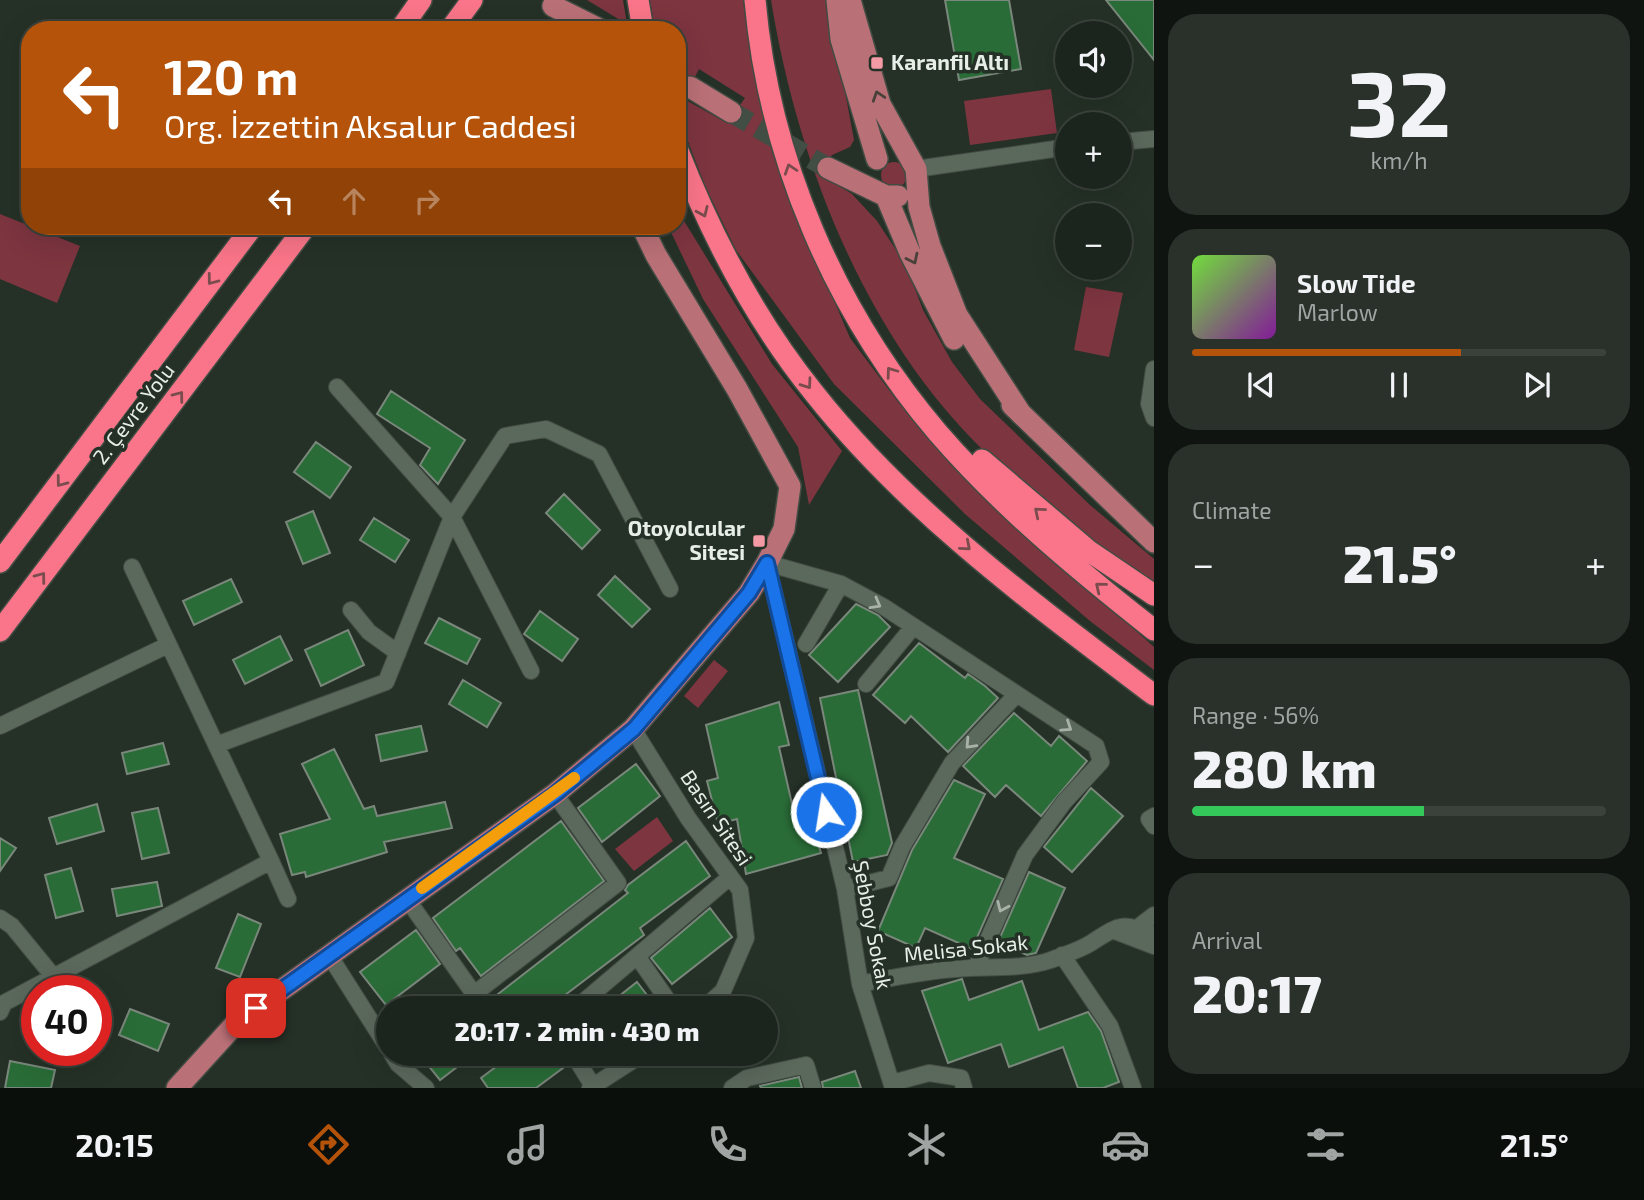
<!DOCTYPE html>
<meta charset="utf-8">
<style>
body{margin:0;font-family:"Exo 2",sans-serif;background:#29312a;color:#f1f3f6;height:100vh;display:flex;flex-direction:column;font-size:26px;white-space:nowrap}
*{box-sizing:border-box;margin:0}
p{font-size:23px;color:#a0a5a4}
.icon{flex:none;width:38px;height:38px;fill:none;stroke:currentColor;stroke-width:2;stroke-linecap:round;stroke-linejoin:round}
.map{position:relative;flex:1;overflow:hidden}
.side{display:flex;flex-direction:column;gap:14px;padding:14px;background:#0f1410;width:490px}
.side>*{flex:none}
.top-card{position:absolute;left:21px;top:21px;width:665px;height:214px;border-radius:28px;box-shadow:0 7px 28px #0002,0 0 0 2px #3a423b;background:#b45309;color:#fff;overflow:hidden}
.fabs{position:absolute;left:1055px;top:21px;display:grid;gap:14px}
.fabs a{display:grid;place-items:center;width:77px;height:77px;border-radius:50%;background:#1c251d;box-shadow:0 7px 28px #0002,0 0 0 2px #3a423b;font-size:35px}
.speed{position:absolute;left:21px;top:975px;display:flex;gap:14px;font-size:35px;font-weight:700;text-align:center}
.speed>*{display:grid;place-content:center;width:91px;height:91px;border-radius:50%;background:#1c251d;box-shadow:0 7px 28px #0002,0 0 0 2px #3a423b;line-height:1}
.speed .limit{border:10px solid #d22;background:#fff;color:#111}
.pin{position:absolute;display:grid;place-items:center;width:60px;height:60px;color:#fff;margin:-30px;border-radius:14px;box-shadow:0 4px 10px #0006}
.me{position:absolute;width:77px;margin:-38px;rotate:347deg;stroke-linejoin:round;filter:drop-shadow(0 0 5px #0008)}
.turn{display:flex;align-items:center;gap:24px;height:147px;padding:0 28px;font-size:32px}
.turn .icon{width:91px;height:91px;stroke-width:2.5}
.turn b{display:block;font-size:49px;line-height:60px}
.lanes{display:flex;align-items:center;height:66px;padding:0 28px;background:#0003;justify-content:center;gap:35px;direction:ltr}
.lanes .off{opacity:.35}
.big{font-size:52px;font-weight:800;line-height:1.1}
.side .card{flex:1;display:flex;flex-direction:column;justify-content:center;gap:10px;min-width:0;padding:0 24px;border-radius:28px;background:#29312a}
.side .dial{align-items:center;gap:0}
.dial b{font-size:91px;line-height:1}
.song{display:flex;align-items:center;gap:21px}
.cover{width:84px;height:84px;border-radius:10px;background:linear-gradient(135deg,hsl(100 70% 55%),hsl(290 70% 35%))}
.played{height:7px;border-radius:4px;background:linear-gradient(90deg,#b45309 65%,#3a423b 65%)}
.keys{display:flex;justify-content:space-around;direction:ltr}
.heat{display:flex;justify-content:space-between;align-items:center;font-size:38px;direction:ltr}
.charge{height:10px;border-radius:5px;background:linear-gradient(90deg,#34c759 56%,#3a423b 0)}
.trip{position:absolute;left:376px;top:996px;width:402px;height:70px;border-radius:35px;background:#1c251d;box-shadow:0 7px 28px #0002,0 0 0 2px #3a423b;font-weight:800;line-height:70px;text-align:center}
.dock{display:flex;height:112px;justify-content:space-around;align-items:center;background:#0b0f0c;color:#a0a5a4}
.dock .icon{width:49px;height:49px}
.dock .on{color:#b45309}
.dock b{font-size:32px;color:#f1f3f6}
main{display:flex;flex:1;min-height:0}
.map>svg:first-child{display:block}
</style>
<main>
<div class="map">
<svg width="1154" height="1088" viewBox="0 0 1154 1088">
<rect width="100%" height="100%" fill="#253127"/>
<path fill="#7d3540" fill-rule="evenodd" d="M587,0H623L628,30H615L620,20Z
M650,0H743L751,57L789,195L850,338L898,402L1013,521L1154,647V670L1090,621L965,514L834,384L736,250L706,188L677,113V30H655ZM699,69L745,98L727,123L684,99Z
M771,0H828L854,140L850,147L832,155L820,174L852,194L877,221L906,265L923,310L952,362L980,399L1090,505L1154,559V584C1096,543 1033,499 983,450C864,334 797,160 771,0Z
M1051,89L1057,133L970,145L964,101Z
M881 175a13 13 0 1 1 26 0a13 13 0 1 1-26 0Z
M677,205L681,216L772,364L842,451L809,505L798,447L703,299L668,226H677Z
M0,214L80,246L57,303L0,279Z
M1086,287L1123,293L1109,357L1074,350Z
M714,660L728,671L698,708L684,696Z
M657,817L673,841L634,871L615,849Z"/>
<path fill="#296c37" stroke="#7a877b" stroke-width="2" d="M945,0H1009L1021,69L959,80Z
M1106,0H1154V60Z
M391,391L465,440L438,484L420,465L430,448L377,414Z
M316,442L351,467L330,498L294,472Z
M564,494L600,530L582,549L546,513Z
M313,511L330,553L303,564L286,522Z
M374,518L409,540L395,562L360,540Z
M615,576L650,609L632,627L598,595Z
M231,579L242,602L194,625L183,601Z
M856,604L878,615L890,627L838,682L809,655Z
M540,611L578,639L562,661L524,634Z
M439,618L480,639L467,664L425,643Z
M348,630L364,665L321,686L305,650Z
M280,636L292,660L245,684L233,660Z
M919,643L965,678L968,674L985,686L998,698L948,752L911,716L905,723L873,695Z
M463,680L501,703L487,727L449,704Z
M858,690L892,843L887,855L853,862L820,698Z
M779,702L789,745L779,747L795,817L809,814L821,853L746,874L737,819L718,824L707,781L718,778L706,725Z
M1014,713L1051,746L1059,736L1087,761L1041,816L1006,785L995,797L963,766Z
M421,726L427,751L381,761L376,735Z
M163,743L169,764L127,774L122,753Z
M334,749L364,809L374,806L377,816L445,802L452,828L384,842L387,852L306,877L305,872L292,875L280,834L330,819L302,764Z
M636,764L660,796L602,842L578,808Z
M954,780L985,794L954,858L1003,879L972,949L925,928L916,948L878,931L912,850Z
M1091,788L1123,816L1072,872L1044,847Z
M97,804L104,831L57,844L49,818Z
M158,808L169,853L142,859L132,813Z
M561,821L604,881L481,976L460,948L456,951L433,918Z
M0,838L16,848L0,871Z
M686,841L710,876L640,928L644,935L548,1008H480L628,893L625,890L628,885Z
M71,868L83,911L56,918L45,875Z
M1029,872L1065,888L1036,953L1027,955L998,942Z
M157,882L162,906L117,916L112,889Z
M710,908L732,937L672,984L651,958Z
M238,914L261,924L240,977L216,968Z
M416,930L440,964L386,1005L360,972Z
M962,979L969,1000L1022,981L1039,1030L1088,1012L1101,1031L1119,1082L1103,1088H1078L1063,1047L1009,1067L1001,1044L948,1063L922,991Z
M637,982L657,1008H604Z
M130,1009L169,1024L158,1051L119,1035Z
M419,1054H474L440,1080Z
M513,1054H558L567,1065L536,1088H488L481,1078Z
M10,1061L55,1070L51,1088H5Z
M855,1071L861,1088H823L822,1082Z
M799,1077L802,1088H761L760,1086Z"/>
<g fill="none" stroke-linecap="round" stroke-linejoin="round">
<path stroke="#424d44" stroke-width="21" stroke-dasharray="21 10" stroke-linecap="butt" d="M731,112L828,168"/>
<g stroke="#424c43" stroke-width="18">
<path id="minor" d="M1120,142L1154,139
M916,169L1068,147
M1154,369L1149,404L1154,418
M337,387L452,517L531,671
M351,610L369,632L398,653
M806,644L841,584
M866,684L913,627
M0,726L168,645
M633,729L688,818L740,890L746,938L723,991L704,1008
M216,745L386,682L452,517L505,436L546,429L599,454L670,589
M1154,816L1149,819L1154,826
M271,861L288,899
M845,889L889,878L902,847L952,763L1017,694
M407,899L474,994L618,883L555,794
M0,918L12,926L53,976
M1137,928L1154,915
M1115,931L1154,946
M329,955L388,1048
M1062,955L1110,1026L1133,1088
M637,956L673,1008
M860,984C892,978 923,971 956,969C987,966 1021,970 1051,960C1064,955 1080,950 1091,943C1119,925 1121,921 1154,935
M576,1008L730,877
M0,1012L4,1003L271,861L132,567
M392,1054L398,1064L426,1088
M573,1054L593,1086
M892,1083L929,1073L961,1078L964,1088
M590,1088L643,1054
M732,1088L747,1078L806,1065L813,1088
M893,1088L860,984L845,889L767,563L841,584L884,607L1096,746L1101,762L1064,802L1025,855L976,967"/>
</g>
<g stroke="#424c43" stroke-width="24">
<path id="major" d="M837,0L841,39L877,159
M850,0L880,104L916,169L919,207L930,246L957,315L1021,414
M553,6L601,30
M690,87L731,112
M828,168L886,196H898
M886,196L910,253L954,339
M1012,405L1154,542
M177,1088L238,1021L555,794L633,729L749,593L767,563L784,529L790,486L737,389L656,255L642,226"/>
</g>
<g stroke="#424c43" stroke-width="24">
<path id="highway" d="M638,0L643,30
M755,0C769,159 835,312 938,433C1002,507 1078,570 1154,630
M400,30L421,0
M450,30L472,0
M677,148C711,235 755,320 814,393C908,512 1034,604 1154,695
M982,460L1089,551L1154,595
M0,562L253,226
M0,631L306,226"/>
</g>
<use href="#minor" stroke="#5b685c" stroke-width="16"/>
<use href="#major" stroke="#ba7077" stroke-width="21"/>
<use href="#highway" stroke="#fa7589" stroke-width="21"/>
</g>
<defs><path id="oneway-chevron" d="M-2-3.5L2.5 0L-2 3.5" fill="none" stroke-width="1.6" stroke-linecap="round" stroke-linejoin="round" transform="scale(1.75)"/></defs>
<g stroke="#4a413b">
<use href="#oneway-chevron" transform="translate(878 96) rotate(-108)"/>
<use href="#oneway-chevron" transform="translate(913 259) rotate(64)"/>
</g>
<g stroke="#7a4c4e">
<use href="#oneway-chevron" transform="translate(790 169) rotate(-108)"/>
<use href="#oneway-chevron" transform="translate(703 212) rotate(66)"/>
<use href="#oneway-chevron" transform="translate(212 280) rotate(127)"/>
<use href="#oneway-chevron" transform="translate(891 372) rotate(-126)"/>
<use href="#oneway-chevron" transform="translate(807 384) rotate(55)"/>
<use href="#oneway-chevron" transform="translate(179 396) rotate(-53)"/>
<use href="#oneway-chevron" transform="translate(61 482) rotate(127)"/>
<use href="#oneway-chevron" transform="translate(1039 512) rotate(-140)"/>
<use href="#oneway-chevron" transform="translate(966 546) rotate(41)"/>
<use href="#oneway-chevron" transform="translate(41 577) rotate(-53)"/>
<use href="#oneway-chevron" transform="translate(1100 587) rotate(-141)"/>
</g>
<g stroke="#a8b2a9">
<use href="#oneway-chevron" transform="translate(876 604) rotate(29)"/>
<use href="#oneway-chevron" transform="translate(1067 727) rotate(34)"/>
<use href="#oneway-chevron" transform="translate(970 744) rotate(133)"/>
<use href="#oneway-chevron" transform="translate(1002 907) rotate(114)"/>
</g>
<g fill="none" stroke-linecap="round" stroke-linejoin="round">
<g stroke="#114b97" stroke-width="18">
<path id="route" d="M256,1008L555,794L634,729L749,593L767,563L826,812"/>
</g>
<use href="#route" stroke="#1a73e8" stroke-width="12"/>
<path stroke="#f59e0b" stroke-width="12" d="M422,888L574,778"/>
</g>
<g fill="#f49aa4" stroke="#253127" stroke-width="2.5">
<rect x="870" y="56" width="14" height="14" rx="3.5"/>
<rect x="752" y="534" width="14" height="14" rx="3.5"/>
</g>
<g text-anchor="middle" stroke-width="7" stroke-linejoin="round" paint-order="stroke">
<g font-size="21" font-weight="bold" fill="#e7eee8" stroke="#253127" text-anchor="start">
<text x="891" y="70">Karanfil Altı</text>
<text x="745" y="536" text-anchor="end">Otoyolcular<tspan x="745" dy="24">Sitesi</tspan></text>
</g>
<g font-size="21" fill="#e7eee8" stroke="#253127">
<text transform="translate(134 414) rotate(-53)" y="7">2. Çevre Yolu</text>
<text transform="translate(716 818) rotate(56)" y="7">Basın Sitesi</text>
<text transform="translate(872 925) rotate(79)" y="7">Şebboy Sokak</text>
<text transform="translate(966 949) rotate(-6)" y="7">Melisa Sokak</text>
</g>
</g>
</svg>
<div class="fabs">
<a><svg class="icon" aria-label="sound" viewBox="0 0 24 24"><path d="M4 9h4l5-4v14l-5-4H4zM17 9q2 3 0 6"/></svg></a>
<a>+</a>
<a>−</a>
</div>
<div class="speed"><div class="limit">40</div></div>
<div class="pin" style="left:256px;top:1008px;background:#d93025"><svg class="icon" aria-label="arrive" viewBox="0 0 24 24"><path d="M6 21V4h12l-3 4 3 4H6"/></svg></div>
<svg class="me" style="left:826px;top:812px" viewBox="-20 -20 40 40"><circle r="17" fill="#1a73e8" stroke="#fff" stroke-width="3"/><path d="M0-11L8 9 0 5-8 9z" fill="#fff"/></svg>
<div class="trip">20:17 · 2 min · 430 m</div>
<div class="top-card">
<div class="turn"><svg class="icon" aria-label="left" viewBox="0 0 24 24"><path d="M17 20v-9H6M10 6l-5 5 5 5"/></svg><div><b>120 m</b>Org. İzzettin Aksalur Caddesi</div></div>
<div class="lanes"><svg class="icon" aria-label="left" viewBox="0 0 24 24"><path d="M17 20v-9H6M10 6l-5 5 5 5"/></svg><svg class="icon off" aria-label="ahead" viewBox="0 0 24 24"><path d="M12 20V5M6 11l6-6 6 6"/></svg><svg class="icon off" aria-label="right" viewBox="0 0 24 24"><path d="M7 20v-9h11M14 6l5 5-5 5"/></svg></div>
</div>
</div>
<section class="side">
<div class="card dial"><b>32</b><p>km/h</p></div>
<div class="card">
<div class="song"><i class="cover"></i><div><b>Slow Tide</b><p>Marlow</p></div></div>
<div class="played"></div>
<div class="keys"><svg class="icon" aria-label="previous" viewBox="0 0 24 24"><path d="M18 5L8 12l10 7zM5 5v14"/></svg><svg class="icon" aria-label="pause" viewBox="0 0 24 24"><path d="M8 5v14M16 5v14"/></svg><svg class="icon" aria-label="next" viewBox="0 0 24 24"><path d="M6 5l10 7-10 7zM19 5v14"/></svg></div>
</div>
<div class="card"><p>Climate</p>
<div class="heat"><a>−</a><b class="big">21.5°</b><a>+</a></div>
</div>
<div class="card"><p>Range · 56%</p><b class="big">280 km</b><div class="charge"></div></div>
<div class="card"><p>Arrival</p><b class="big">20:17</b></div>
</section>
</main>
<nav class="dock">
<b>20:15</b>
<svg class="icon on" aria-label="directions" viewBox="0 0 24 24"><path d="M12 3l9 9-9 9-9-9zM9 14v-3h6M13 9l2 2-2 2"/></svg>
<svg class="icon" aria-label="music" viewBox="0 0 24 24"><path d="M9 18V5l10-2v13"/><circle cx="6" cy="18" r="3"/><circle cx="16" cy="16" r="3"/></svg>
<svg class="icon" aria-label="phone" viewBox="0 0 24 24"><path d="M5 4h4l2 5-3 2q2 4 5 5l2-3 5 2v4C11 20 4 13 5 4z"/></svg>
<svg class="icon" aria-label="climate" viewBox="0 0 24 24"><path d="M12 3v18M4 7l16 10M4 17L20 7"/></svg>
<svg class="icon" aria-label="car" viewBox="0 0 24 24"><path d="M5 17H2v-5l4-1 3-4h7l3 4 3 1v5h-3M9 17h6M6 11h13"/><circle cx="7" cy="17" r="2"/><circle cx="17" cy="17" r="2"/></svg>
<svg class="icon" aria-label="filters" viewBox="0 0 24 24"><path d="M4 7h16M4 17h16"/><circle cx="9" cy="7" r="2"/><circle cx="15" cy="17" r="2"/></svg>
<b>21.5°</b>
</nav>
